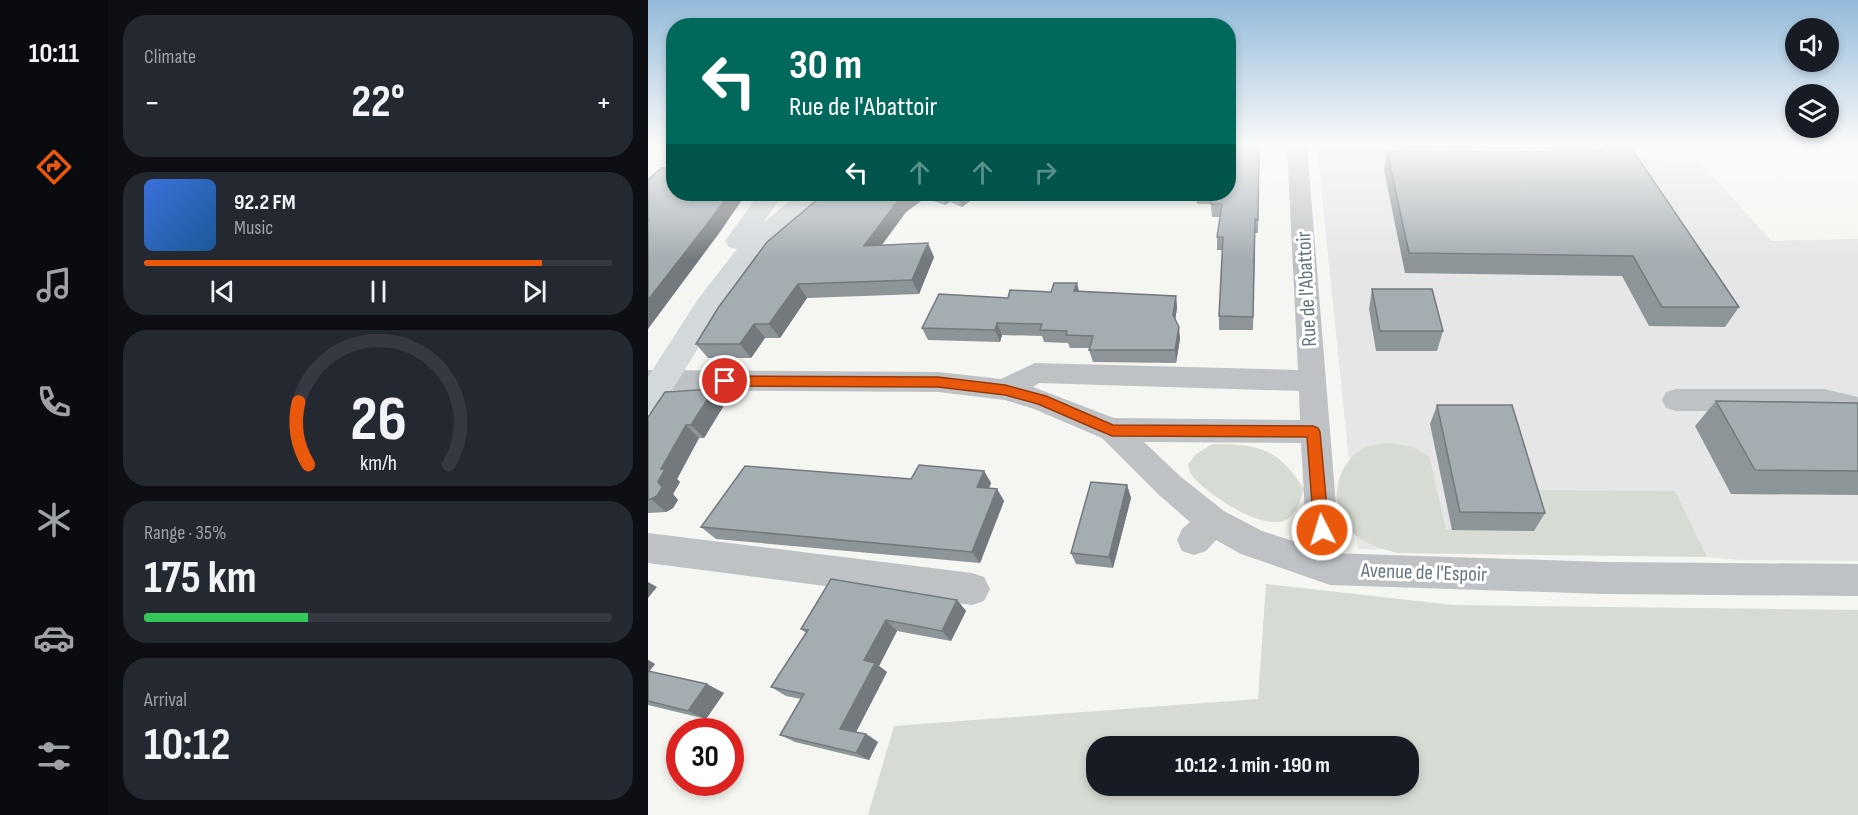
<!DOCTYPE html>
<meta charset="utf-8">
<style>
body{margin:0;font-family:"Sofia Sans Condensed",sans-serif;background:#242831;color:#f1f3f6;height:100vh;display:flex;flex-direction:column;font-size:22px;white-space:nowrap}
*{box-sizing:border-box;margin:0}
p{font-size:20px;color:#9ea1a6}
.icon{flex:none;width:33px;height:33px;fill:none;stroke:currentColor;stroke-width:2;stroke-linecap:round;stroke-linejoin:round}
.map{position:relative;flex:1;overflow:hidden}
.panel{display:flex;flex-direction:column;gap:15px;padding:15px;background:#0d0f14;width:540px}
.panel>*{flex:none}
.hud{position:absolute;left:18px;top:18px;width:570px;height:183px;border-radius:24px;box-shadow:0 3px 9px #0003;background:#00695c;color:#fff;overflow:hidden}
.tools{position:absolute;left:1137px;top:18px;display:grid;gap:12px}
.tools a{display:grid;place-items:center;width:54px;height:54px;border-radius:50%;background:#171b24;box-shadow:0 3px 9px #0003;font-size:30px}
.speed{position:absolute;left:18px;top:718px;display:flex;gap:12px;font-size:30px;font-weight:700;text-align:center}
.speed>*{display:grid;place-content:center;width:78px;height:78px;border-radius:50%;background:#171b24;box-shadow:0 3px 9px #0003;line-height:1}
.speed .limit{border:9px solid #d22;background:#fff;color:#111}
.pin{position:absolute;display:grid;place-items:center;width:51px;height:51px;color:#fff;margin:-26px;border:3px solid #fff;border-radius:50%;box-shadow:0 2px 6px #0007}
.me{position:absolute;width:66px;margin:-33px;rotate:355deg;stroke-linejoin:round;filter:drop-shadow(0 0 4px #0008)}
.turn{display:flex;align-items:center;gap:21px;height:126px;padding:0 24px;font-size:27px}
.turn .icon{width:78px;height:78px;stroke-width:2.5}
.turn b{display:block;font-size:42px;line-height:51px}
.lanes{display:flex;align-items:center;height:57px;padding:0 24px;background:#0003;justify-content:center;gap:30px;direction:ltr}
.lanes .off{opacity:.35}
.big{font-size:45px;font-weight:700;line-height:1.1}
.panel .card{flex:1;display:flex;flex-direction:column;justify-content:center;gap:9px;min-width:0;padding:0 21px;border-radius:24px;background:#242831}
.panel .dial{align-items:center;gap:0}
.dial svg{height:156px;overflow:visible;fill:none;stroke:#363941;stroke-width:7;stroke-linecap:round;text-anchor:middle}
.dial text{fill:#f1f3f6;stroke:none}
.song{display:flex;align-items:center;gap:18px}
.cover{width:72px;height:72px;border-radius:9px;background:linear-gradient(135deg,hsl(220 70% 55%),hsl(210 70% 35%))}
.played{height:6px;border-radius:3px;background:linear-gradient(90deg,#ea580c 85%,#363941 85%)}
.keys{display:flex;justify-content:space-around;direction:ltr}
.heat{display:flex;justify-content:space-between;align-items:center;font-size:33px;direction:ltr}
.charge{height:9px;border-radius:4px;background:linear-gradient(90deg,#34c759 35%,#363941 0)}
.trip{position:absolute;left:438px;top:736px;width:333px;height:60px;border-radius:24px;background:#171b24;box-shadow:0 3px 9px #0003;font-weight:700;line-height:60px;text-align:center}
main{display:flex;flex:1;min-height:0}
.menu{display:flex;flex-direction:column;width:108px;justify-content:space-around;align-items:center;background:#090b0e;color:#9ea1a6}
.menu .icon{width:42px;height:42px}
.menu .current{color:#ea580c}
.menu b{font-size:27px;color:#f1f3f6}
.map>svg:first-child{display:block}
</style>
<main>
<nav class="menu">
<b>10:11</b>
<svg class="icon current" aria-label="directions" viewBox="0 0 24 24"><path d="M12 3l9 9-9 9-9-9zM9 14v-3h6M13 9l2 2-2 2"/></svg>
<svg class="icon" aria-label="music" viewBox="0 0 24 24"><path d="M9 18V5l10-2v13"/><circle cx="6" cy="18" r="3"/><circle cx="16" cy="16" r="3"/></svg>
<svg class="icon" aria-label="phone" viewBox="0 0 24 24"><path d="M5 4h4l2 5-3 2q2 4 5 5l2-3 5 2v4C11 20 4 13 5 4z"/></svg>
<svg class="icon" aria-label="climate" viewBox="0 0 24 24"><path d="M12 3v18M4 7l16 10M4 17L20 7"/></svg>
<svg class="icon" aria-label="car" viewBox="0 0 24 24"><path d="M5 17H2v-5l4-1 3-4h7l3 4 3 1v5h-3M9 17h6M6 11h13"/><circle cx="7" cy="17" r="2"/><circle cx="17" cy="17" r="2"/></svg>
<svg class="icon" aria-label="filters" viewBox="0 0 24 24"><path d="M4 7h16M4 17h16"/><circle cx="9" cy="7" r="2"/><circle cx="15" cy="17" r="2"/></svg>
</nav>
<section class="panel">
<div class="card"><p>Climate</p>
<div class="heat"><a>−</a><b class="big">22°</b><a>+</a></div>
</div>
<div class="card">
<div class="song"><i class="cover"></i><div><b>92.2 FM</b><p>Music</p></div></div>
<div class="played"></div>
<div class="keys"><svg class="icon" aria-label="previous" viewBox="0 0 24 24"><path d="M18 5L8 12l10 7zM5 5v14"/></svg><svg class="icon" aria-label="pause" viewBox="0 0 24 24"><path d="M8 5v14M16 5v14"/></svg><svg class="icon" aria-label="next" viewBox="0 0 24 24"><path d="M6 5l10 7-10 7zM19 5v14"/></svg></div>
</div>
<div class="card dial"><svg viewBox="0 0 100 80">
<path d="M14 69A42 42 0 1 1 86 69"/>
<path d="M14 69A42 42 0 0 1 9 37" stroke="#ea580c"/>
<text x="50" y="56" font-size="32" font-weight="700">26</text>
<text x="50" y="72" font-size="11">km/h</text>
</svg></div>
<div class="card"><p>Range · 35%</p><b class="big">175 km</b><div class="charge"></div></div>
<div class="card"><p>Arrival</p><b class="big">10:12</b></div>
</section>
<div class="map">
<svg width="1210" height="815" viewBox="0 0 1210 815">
<rect width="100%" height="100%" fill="#f5f5f1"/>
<path fill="#e5e6e5" d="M669,146H819L1053,163L1123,241L1210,239V561L1094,560L1059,557L710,549Z"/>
<path fill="#d6dbd3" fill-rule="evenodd" d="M739,443L762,446L781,456L798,529H877L865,490L1027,491L1059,557L750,553C730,548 705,540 695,521C682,498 690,465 712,451C720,445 729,445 739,443Z
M564,444C611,444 630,448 656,489C652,500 650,511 641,518C619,535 561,495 546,478C542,474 542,470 540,465L547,455Z
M618,584L805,605L1210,610V815H220L246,726L610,699ZM448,747H760V786H448Z"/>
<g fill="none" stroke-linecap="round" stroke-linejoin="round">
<path fill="#bec2c5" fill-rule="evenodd" d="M639,146H659L690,530L686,540L674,545L662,540L658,530L653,443L496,442L533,477L576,511L614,531L682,553L956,562L1210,564V596L956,594L682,585L593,554L568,540L558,551L546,555L534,551L529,540L534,529L542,522L511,495L454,438L386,409L357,400L290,392L0,390V370L290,372L353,379L387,363L650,370ZM391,383L651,391L652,420L466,418L385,387Z
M896,146H954L957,149L954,153C938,157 915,154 899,150Z
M1028,389H1176L1210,397V419L1176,411H1028L1018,408L1014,400L1018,392Z
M0,533L324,573L336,577L342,589L336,601L324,605L0,563Z"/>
<path fill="#d3d8db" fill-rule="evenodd" d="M111,194H135L115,223L150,194H177L122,245L89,285L12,410L0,413V377L50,299L89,249L81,247L77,241Z"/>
</g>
<path fill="#8d9599" d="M611,146L610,233H607L605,330H571V316L575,250H569V237L572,217H564L563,204H549L548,194H580Z
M952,146H982L1091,307L1077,327L1001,326L974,276L757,273L736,170L739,151L949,152Z
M1116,146H1151L1150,147Z
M176,194H331L314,207L302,202L297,205L277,198L258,212L234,245L286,257L271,294L159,298L132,338H117L103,358H60L48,344Z
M724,289L795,331L789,351H728L721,309Z
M431,291L528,296L529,308L527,320L532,339L528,363L445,362L441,350L442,348H422L420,343L396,342L394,336L354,335L352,342L280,340L274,328L360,298L403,292Z
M1068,401L1210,403V495L1083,494L1047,426Z
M78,402L56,438H51L29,479L32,482L25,494L30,500L25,508L18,512L0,513V417Z
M789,405L897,513L886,531L804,530L782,424Z
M336,471L343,483L341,488L349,489L356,501L332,563L68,539L53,527L263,479Z
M479,485L483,498L465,568L428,564L423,553Z
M309,600L318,611L303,641L249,631L231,666L239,672L208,732L218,734L230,742L221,760L147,742L132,735L153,699L138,696L123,687L158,633L153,629Z
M0,660L7,664L1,671L76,693L58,719L0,705Z"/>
<path fill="#73797d" d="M81,194H98L72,232L0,329V300Z
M259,194H275L277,198L258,212L223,259L216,246L251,199Z
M292,194H298L302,202L297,205Z
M309,194H331L314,207Z
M280,243L286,257L271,294L264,280Z
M429,283L432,295L426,291Z
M150,284L159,298L132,338L121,324Z
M528,296L529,308L526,328L525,315Z
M349,323L354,335L352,342L347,330Z
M106,324L117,338L103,358L92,344Z
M531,327L532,339L528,363L527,350Z
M66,389L78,402L56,438L43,425Z
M38,425L51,438L29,479L32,482L25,494L30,500L25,508L18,512L3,499L10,482L13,469Z
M336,471L343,483L336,500L329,487Z
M479,485L483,498L465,568L461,557Z
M349,489L356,501L332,563L324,552Z
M0,582L9,587L0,598Z
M309,600L318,611L303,641L294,631Z
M238,620L249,631L231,666L239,672L206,736L192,729L216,660Z
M0,660L7,664L0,673Z
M59,684L76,693L58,719L40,711Z
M218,734L230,742L221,760L208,753Z"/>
<path fill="#a4adb2" stroke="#73797d" stroke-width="1.5" d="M580,146H611L610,220L607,219L605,317L571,316L575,237H569L574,204H563L564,194H580Z
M955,146H982L1091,307H1014L985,256L761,253L739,151L955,152Z
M13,168H26V194H81L63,219L0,300V222L1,220H0V180Z
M176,194H259L251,199L216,246L280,243L264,280L150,284L121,324H106L92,344H48L70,308L119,242Z
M406,283H429L426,291L528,296L525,315L531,327L527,350H441L445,336L418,335L419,331L392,330L394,324L349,323L347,330L274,328L291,294L360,298L362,290L403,292Z
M724,289H784L795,331H732Z
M66,389L43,425H38L13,469H17L10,482L14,487L9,496L3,499L0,500V417L17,392Z
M1068,401L1210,403V471L1107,470Z
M789,405H864L897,513L812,512Z
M271,465L336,471L329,487L349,489L324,552L53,527L97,466L263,479Z
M443,482L479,485L461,557L423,553Z
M183,579L309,600L294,631L238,620L216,660L227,663L192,729L218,734L208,753L132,735L156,694L123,687L160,630L153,629Z
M0,671L59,684L40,711L0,701Z"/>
<linearGradient id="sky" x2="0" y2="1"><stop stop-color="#93bada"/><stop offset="0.56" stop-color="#fafaf9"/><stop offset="1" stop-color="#fafaf9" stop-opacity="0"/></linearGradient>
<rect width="1210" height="260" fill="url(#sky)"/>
<path fill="#ea580c" stroke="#983908" stroke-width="1.5" d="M77,376L290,377L357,385L398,396L465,425L665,426L670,428L672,432L681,530L679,535L674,537L668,535L666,530L659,437L464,436L390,404L357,395L290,387L77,386L70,381Z"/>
<g text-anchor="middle" stroke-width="6" stroke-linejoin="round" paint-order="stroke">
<g font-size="21" fill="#657681" stroke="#fff">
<text transform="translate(658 289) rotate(-93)" y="7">Rue de l'Abattoir</text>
<text transform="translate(776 572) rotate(2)" y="7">Avenue de l'Espoir</text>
</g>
</g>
</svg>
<div class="tools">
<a><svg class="icon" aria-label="sound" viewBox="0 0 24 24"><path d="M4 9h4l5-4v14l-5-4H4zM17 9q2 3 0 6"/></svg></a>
<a><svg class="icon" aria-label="layers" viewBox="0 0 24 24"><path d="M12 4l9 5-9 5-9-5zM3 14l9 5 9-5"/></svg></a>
</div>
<div class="speed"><div class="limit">30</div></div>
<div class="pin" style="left:77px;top:381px;background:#d93025"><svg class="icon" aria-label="arrive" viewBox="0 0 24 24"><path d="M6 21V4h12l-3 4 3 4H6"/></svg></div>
<svg class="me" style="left:674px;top:530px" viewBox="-20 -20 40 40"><circle r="17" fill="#ea580c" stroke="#fff" stroke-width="3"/><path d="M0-11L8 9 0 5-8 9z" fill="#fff"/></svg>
<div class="trip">10:12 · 1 min · 190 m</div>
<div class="hud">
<div class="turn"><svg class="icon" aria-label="left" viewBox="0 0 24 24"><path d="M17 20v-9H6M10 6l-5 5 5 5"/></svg><div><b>30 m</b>Rue de l'Abattoir</div></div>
<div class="lanes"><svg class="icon" aria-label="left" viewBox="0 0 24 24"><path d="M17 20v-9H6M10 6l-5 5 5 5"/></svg><svg class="icon off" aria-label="ahead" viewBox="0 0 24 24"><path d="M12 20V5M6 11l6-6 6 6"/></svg><svg class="icon off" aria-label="ahead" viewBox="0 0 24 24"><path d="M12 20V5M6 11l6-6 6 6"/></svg><svg class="icon off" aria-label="right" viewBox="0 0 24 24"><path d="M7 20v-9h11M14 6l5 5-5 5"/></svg></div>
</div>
</div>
</main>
